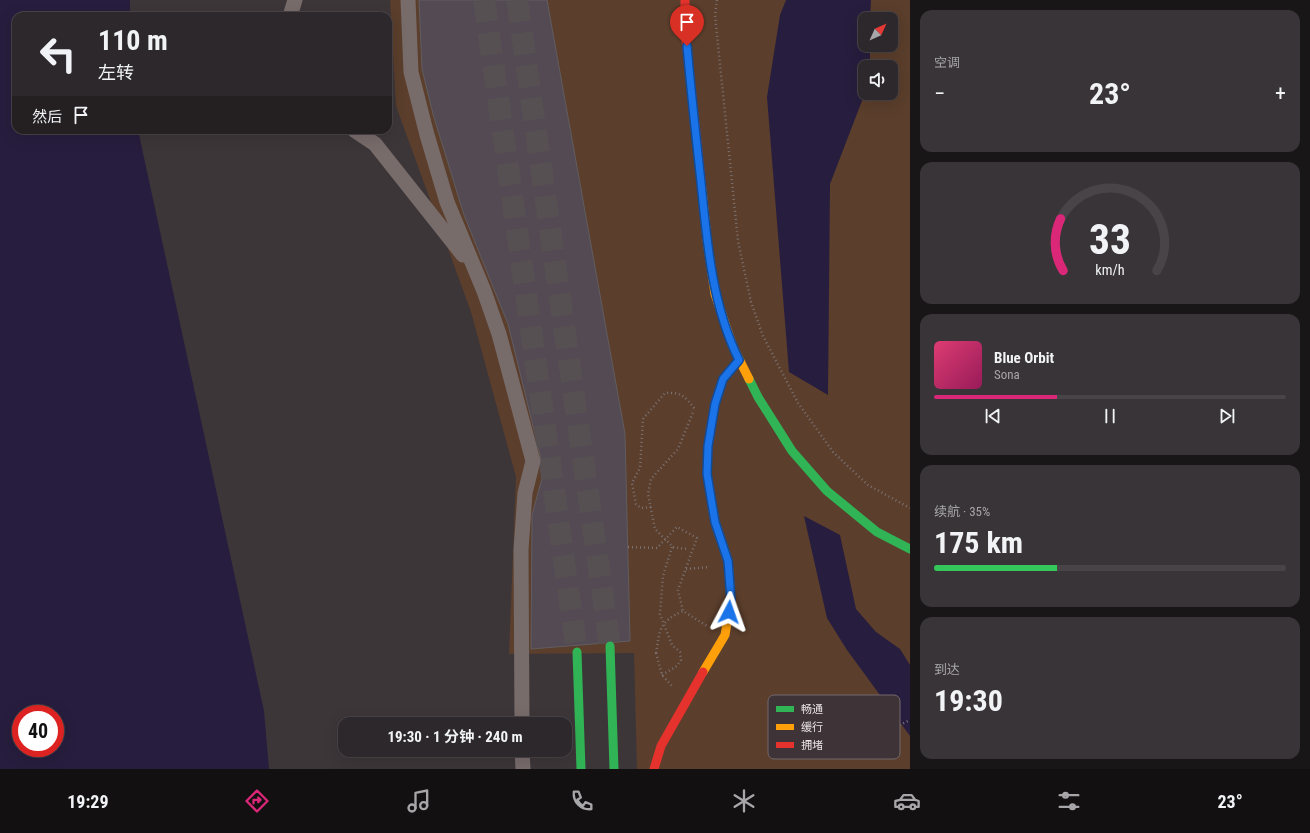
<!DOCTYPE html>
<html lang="zh">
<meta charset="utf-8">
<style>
body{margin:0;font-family:"Roboto Condensed","Noto Sans SC",sans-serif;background:#393437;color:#f1f3f6;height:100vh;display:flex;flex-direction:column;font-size:15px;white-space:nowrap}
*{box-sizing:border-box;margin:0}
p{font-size:13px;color:#a7a6a9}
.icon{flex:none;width:22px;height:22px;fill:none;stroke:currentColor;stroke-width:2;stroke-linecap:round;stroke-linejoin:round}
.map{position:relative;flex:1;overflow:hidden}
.side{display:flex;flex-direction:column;gap:10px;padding:10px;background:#191618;width:400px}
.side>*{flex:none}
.guide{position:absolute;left:12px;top:12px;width:380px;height:122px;border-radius:12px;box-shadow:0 4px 16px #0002,0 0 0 1px #484447;background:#2d282b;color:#f1f3f6;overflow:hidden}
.needle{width:26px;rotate:45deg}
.fabs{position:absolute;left:858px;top:12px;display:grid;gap:8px}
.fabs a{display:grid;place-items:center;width:40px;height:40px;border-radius:8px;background:#2d282b;box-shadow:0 4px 16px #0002,0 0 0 1px #484447;font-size:20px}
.speed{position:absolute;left:12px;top:705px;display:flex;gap:8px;font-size:20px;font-weight:700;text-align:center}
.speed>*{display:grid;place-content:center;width:52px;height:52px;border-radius:50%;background:#2d282b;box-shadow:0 4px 16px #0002,0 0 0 1px #484447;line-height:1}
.speed .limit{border:6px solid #d22;background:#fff;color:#111}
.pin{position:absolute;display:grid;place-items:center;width:34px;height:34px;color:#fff;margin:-41px -17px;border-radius:50% 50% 50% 0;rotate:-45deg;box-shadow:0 0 4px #0007}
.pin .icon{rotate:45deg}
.me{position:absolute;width:44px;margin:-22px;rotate:4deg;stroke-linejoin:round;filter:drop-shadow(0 0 3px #0008)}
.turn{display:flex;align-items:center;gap:14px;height:84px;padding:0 20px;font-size:18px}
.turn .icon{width:52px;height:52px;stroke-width:2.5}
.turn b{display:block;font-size:28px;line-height:34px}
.then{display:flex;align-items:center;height:38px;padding:0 20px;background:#0003;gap:8px;font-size:15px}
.big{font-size:30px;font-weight:700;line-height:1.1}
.side .card{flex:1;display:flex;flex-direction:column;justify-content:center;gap:6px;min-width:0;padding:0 14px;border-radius:12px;background:#393437}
.side .dial{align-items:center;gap:0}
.dial svg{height:104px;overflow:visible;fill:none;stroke:#484447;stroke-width:7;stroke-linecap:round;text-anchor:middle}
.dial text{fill:#f1f3f6;stroke:none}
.song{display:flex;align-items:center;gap:12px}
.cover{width:48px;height:48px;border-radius:6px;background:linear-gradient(135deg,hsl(340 70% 55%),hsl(330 70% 35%))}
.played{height:4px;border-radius:2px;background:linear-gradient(90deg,#db2777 35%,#484447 35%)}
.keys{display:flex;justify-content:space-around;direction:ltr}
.heat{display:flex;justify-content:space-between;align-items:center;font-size:22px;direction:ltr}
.charge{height:6px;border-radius:3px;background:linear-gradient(90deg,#34c759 35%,#484447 0)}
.trip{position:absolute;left:338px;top:717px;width:234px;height:40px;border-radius:12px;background:#2d282b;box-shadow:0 4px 16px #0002,0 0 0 1px #484447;font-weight:700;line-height:40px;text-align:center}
.tabs{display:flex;height:64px;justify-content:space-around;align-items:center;background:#121011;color:#a7a6a9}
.tabs .icon{width:28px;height:28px}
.tabs .on{color:#db2777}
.tabs b{font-size:18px;color:#f1f3f6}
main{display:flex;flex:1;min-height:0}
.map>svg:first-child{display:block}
</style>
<main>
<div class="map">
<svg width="910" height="769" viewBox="0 0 910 769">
<rect width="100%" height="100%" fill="#3c3639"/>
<path fill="#5b3e2c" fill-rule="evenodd" d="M390,0H910V769H637L634,653L509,654L516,477L471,312L396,106ZM865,19H891V45H865ZM865,67H891V93H865Z"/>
<path fill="#271d3e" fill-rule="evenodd" d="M0,0H130V16H16V130H138L264,711L269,769H0ZM21,714H55V748H21Z
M786,0H871L870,19H865V45H870V67H865V93L830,184L828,395L789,372L767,97L780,15Z
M804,516L840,535L856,609L876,632L900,649L910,665V736L847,650L827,618Z"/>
<path fill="#544a53" stroke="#615d60" d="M419,0H547L625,434L630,641L531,649L532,515L544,471L508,324L464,215L433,114L422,69Z"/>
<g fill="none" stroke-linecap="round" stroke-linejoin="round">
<path stroke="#565053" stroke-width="22" stroke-dasharray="22 11" stroke-linecap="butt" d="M484,0L577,652
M517,0L610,646"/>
<path stroke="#7b7272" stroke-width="2.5" stroke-dasharray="1 3" stroke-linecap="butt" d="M717,0L715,15L738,241L751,302L763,336L798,403L833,452L868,485L910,508
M651,507L641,508L636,504L632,483L640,468L643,419L665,393C682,392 684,396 695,409
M686,549L673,547L655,529L648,494L651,479L678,449L694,410
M686,569L710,567
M656,653L662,675L673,687
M662,675L677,666L681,660L680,652L672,645L660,614L663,576L672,547
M896,727L910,720"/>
<path stroke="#786c6b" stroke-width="15" d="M408,0L411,72L427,135L447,202L484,291L499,334L533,461L525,493L521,550L522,724
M290,16L295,0
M354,130L375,144L463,255
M522,750L523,769"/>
<path stroke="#30b455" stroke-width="9" d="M749,379L758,397L792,451L827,491L877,532L910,549
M610,646L614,769
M577,652L581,769"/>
<path stroke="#ff9f0a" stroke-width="9" d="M702,189L707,240L715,294L733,347L749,379
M703,672L725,635L731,600L728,561L715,522L713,510"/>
<path stroke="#e5322d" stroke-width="9" d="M685,0V31L702,189
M713,510L707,474L708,446L715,403L723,379L739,360
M654,769L661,746L703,672"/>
<path stroke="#7b7272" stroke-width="2.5" stroke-dasharray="1 3" stroke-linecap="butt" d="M628,547L657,548L677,527L697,538L678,590L683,611
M656,653C660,629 659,622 683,611L707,626"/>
</g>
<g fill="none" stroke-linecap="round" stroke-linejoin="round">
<g stroke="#114b97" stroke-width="10">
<path id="route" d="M687,46C691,91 696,137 701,182C707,243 712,305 739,360L723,379L715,404L708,446L707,474L715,522L728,561L731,600L729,612"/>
</g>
<use href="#route" stroke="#1a73e8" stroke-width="7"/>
</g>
<rect x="768" y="695" width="132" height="64" rx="6" fill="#3e3438" stroke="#72696c" stroke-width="1"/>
<rect x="776" y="706" width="18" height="6" fill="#30b455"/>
<rect x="776" y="724" width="18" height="6" fill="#ff9f0a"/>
<rect x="776" y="742" width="18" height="6" fill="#e5322d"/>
<g font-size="11" fill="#eae3e6">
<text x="801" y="713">畅通</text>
<text x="801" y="731">缓行</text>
<text x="801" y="749">拥堵</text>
</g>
</svg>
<div class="fabs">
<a><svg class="needle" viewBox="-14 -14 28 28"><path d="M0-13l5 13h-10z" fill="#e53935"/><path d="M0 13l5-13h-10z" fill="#a7a6a9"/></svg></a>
<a><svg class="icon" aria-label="sound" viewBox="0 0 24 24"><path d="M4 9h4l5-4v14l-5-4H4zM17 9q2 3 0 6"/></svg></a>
</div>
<div class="speed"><div class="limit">40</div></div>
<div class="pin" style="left:687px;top:46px;background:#d93025"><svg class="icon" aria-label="arrive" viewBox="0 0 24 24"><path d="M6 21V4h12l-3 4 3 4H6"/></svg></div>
<svg class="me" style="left:729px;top:612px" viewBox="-20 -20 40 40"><path d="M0-17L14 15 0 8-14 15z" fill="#1a73e8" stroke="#fff" stroke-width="4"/></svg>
<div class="trip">19:30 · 1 分钟 · 240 m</div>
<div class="guide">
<div class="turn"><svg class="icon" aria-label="left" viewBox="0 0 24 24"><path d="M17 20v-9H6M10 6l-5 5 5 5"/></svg><div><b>110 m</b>左转</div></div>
<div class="then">然后<svg class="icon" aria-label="arrive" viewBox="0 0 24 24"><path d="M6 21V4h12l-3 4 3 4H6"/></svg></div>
</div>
</div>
<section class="side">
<div class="card"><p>空调</p>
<div class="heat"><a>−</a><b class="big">23°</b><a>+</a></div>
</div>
<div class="card dial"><svg viewBox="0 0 100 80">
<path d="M14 69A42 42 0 1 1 86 69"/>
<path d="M14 69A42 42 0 0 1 12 29" stroke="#db2777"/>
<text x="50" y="56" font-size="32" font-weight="700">33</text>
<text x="50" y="72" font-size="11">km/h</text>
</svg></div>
<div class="card">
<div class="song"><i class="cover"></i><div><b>Blue Orbit</b><p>Sona</p></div></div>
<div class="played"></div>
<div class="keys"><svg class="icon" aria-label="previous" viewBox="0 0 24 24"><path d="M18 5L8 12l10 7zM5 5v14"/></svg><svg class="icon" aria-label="pause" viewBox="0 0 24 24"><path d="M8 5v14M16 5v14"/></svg><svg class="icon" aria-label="next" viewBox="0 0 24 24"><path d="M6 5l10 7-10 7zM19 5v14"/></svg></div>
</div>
<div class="card"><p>续航 · 35%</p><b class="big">175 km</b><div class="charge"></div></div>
<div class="card"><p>到达</p><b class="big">19:30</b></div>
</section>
</main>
<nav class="tabs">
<b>19:29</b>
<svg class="icon on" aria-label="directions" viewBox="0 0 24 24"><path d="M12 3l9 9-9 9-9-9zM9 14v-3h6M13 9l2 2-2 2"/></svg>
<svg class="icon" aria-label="music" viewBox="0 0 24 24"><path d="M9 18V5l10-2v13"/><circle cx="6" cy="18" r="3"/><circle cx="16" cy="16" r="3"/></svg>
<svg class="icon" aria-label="phone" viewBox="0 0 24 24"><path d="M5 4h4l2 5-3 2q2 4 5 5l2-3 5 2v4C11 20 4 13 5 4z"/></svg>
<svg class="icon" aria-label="climate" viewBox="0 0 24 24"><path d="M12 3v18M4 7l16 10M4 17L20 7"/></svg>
<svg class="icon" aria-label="car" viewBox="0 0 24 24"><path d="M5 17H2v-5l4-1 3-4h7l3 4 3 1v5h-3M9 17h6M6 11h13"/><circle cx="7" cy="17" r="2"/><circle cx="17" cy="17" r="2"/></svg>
<svg class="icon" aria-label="filters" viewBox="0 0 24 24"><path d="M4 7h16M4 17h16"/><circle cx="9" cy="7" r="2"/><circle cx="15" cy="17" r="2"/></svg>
<b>23°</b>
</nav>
